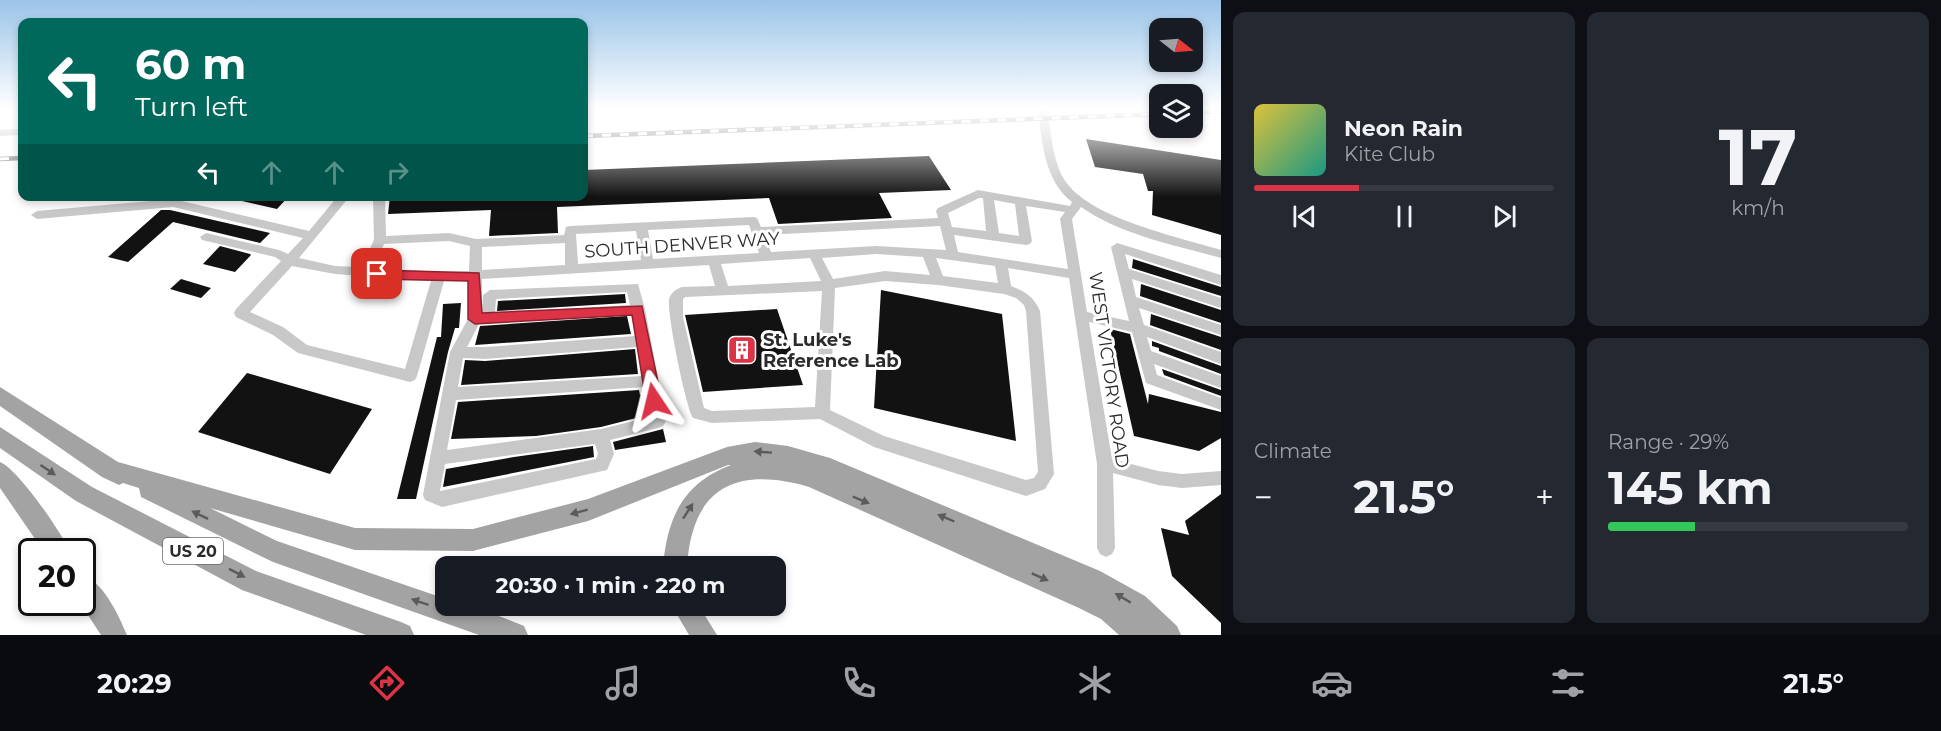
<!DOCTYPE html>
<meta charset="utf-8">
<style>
body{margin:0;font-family:Montserrat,sans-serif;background:#242831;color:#f1f3f6;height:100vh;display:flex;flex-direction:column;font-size:22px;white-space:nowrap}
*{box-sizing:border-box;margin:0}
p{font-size:20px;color:#9ea1a6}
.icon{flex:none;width:33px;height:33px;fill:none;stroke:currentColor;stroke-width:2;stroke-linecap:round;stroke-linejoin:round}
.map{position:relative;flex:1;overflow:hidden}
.details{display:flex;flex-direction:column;gap:12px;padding:12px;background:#0d0f14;width:720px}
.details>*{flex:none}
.banner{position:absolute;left:18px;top:18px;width:570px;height:183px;border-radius:12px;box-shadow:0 3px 9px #0003;background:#00695c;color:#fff;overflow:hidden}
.needle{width:39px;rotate:107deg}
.buttons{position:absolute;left:1149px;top:18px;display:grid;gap:12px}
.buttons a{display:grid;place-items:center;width:54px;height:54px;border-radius:12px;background:#171b24;box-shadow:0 3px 9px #0003;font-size:30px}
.speed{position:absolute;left:18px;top:538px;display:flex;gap:12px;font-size:30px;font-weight:700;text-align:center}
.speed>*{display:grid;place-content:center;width:78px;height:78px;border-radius:50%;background:#171b24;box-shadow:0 3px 9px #0003;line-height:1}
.speed .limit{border:3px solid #111;border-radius:9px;background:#fff;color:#111}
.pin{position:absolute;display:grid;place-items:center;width:51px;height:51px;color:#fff;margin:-26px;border-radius:12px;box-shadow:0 3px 9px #0006}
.me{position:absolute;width:66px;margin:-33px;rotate:350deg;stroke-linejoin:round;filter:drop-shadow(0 0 4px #0008)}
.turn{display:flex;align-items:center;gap:21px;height:126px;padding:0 18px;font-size:27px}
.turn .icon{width:78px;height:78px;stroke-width:2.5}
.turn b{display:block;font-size:42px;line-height:51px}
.lanes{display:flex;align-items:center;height:57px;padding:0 18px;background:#0003;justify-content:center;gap:30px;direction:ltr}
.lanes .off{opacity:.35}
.big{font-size:45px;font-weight:700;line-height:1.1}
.details .card{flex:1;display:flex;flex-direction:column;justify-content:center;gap:9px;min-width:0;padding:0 21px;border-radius:12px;background:#242831}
.details .dial{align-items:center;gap:0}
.dial b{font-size:78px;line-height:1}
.song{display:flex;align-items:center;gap:18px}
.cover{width:72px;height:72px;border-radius:9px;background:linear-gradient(135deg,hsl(50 70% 55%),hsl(170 70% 35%))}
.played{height:6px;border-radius:3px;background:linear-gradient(90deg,#dc3446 35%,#363941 35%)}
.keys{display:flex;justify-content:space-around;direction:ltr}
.heat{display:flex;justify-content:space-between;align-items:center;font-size:33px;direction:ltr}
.charge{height:9px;border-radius:4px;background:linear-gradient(90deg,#34c759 29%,#363941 0)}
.details .tiles{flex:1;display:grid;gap:12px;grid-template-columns:repeat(2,1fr)}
.trip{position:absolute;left:435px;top:556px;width:351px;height:60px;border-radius:12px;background:#171b24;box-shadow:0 3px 9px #0003;font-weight:700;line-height:60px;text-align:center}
.tab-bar{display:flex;height:96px;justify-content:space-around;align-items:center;background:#090b0e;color:#9ea1a6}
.tab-bar .icon{width:42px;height:42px}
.tab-bar .selected{color:#dc3446}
.tab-bar b{font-size:27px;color:#f1f3f6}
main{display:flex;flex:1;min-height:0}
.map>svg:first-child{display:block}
</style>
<main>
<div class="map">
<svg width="1221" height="635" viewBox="0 0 1221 635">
<rect width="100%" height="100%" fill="#fff"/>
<path fill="#121212" d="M1086,139L1221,160V235L1152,215L1153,191H1148L1143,174L1095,167Z
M929,156L951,190L879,193L892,218L778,224L769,198L557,207L558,233L489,236L491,210L388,214L390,196H584V170Z
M243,196H289L277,209L242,201Z
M161,210H170L270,233L260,243L173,222L128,262L108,257Z
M220,246L250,254L251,255L235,272L203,264Z
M1133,259L1221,287V296L1132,268Z
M181,279L211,288L201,298L170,289Z
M1141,284L1221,310V323L1140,296Z
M881,290L1002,314L1016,441L874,408Z
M625,294L626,303L497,311L498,301Z
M461,303L459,328H455L448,352L416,499H397L437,337H441L443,304Z
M777,309L803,385L703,392L685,315Z
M1151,314L1221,337V350L1150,325Z
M627,316L631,334L475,345L480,326Z
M1110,329L1130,334L1148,404L1149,394L1221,412V438L1199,451L1134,436Z
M1152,341L1221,366V374L1159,351V348L1152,346Z
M635,349L638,374L461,385L465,360L485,361Z
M1162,369L1221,390V396L1164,375Z
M247,373L372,409L330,474L198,432Z
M639,390L640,395L642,394L644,416L601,427L536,436L451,439L458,402Z
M663,429L666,442L615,450L613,442Z
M593,446L594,457L443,487L446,469L514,457Z
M1221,494V623L1172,576L1161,528L1189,535L1185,521Z"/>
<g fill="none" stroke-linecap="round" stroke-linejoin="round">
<path fill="#c8c8c8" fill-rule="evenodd" d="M1037,108H1047C1051,131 1052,159 1064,179C1087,218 1179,237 1221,250V258C1175,245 1121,235 1081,207L1072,219L1087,312L1129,321L1111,247L1117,243L1221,275V285L1125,254L1129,269L1221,298V308L1132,279L1136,297L1221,325V335L1139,308L1144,325L1221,352V364L1147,337L1151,351L1221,376V388L1154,364L1157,375L1221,398V410L1146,383L1132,332L1089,322L1112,459L1158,471L1182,474L1221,471V485L1182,488L1158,485L1113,473L1115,548L1112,554L1106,557L1100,554L1097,548V464L1069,278L1008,268L1011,286C1026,292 1033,296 1040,311L1054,474L1045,489L1026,496L874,447L820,419L712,423L693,418C685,403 667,314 669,299C671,293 676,289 682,287L715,286L709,265L482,279V312L483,295L490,290L638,284L645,309L666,421L663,426L658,428L610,440L614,454L607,470L442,507L425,500L423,495L450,352L468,319L469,280L444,281L417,376L415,380L410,382L298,353L273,335L236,317L234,313L236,309L281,261L275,257L202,240L200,237L206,233L279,250L288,254L303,238L173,207L37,219L31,215L37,211L173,199L309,231L338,196H350L299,258L335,266L361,267L374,240L373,196H385L386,236L449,233L476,239L564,235L566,227L570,226L753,217L757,218L761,227L938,218L936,211L938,208L978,190L1070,206L1072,202C1043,179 1043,142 1037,108ZM979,198H983L986,231L952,227L948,213ZM994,200L1015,204L1019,236L999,233ZM1026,206L1065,212L1060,219L1068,269L958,252L954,235L1026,245L1030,244L1032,241ZM749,225L759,253L653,259L648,230ZM940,226L946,250L876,246L771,252L764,235ZM636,231L641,260L578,264L576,234ZM449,241L470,246L469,271L439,272L374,268L384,244ZM565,243V265L482,270V247ZM876,254L923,257L930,275L885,271L833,279L822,258ZM810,258L821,281L728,286L721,264ZM936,258L995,266L998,283L943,276ZM292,266L335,274L431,281L405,369L307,345L283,327L250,312ZM885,281L938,285L1004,294L1016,298L1024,305L1026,311L1038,472L1034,478L1026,480L884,436L830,410L835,288ZM822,291L815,407L712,411L704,408L683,317V299L685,297ZM627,292L630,305L495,313L496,299ZM631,314L635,336L485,347H467L479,324ZM637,347L642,376L458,387L463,358L485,359ZM644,387L650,417L601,429L447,450L456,400ZM595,444L598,454L596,459L440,491L445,464Z
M22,129V135L0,136V130Z"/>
<path fill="#a3a3a3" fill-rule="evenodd" d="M0,387L118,462L355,528L473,529L588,499L727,447L755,442L788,446L830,458L1100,571L1145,596L1177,626L1181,635H1119L1101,619L1079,608L809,487C736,466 692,487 687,567H663C667,518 683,483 731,465H728L588,521L473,551L355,550L210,508L277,541L446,599V606C473,606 498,615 524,626L528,635H479L273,562L141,497L139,488L123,483L119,485L102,477L0,406Z
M0,427L92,487L256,571L401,622L410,626L414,635H366L242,590L76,501L0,448Z
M0,462C18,469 62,533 70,552H44L0,488Z
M82,574C104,583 118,614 127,635H101L80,603H82Z
M672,606H699L717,635H689Z"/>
<g stroke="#808080" stroke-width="4.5">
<path id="rail" d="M1192,113L1221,111
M584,136L1160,114
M0,159L22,158"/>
</g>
<use href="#rail" stroke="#fff" stroke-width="3" stroke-dasharray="9" stroke-linecap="butt"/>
</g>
<defs><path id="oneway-solid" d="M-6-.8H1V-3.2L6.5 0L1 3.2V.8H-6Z" transform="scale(1.5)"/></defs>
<g fill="#5b5b5b">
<use href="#oneway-solid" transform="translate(763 452) rotate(-176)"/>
<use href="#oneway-solid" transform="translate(48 470) rotate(34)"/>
<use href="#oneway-solid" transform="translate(861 500) rotate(23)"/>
<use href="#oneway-solid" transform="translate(688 511) rotate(-57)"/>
<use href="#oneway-solid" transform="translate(579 512) rotate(165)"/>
<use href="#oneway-solid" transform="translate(200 515) rotate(-154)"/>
<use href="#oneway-solid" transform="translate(946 518) rotate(-157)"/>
<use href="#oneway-solid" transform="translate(237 573) rotate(27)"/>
<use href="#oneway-solid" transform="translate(1040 577) rotate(24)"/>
<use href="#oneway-solid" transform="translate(1123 598) rotate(-149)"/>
<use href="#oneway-solid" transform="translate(420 602) rotate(-161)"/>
</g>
<linearGradient id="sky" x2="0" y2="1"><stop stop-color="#9ac4e8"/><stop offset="0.55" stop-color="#fff"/><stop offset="1" stop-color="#fff" stop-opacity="0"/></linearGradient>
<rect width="1221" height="197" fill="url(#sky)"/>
<path fill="#dc3446" stroke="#8f222e" stroke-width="1.5" d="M377,270L479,273L482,313L642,306L662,401L659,406L654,407L649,406L646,401L632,315L475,324L468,319V281L377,279L371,274Z"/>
<defs>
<g id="building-square" transform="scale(1.5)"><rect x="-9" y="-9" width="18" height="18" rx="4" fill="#dc3446" stroke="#fff"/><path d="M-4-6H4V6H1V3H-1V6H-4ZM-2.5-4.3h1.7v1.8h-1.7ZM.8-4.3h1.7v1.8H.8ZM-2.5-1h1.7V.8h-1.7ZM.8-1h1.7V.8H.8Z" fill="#fff"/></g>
</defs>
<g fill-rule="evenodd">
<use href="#building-square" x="742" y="350"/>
</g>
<g text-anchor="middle" stroke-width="6" stroke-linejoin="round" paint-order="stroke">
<rect fill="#fff" stroke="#6b6b6b" stroke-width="1.5" x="163" y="538" width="60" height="26" rx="4.5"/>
<g font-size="16" font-weight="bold" fill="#2b2b2b">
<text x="193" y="557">US 20</text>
</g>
<g font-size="18" fill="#2b2b2b" stroke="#fff">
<text transform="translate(682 245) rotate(-4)" y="6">SOUTH DENVER WAY</text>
<text transform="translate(1109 370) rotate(82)" y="6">WEST VICTORY ROAD</text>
</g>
<g font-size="18" font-weight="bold" fill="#2b2b2b" stroke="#fff" text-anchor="start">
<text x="763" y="346">St. Luke's<tspan x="763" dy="21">Reference Lab</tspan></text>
</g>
</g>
</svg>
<div class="buttons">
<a><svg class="needle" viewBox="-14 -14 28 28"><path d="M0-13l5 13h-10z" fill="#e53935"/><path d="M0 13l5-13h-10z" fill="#9ea1a6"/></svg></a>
<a><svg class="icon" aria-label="layers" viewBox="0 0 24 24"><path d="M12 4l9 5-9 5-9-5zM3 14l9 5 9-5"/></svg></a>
</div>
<div class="speed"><div class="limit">20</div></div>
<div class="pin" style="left:377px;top:274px;background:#d93025"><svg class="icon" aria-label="arrive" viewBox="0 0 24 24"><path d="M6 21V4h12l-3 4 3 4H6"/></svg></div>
<svg class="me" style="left:654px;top:401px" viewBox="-20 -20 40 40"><path d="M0-17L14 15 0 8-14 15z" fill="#dc3446" stroke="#fff" stroke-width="4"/></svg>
<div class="trip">20:30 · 1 min · 220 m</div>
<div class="banner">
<div class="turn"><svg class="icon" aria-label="left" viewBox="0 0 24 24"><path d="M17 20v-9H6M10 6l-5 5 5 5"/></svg><div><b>60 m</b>Turn left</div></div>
<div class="lanes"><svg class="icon" aria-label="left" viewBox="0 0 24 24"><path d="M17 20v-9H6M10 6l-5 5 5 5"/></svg><svg class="icon off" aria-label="ahead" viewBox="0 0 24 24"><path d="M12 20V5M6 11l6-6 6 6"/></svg><svg class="icon off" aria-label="ahead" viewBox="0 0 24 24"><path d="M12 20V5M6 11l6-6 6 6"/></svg><svg class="icon off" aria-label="right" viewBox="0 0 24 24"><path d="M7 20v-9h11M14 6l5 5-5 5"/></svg></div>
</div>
</div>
<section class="details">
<div class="tiles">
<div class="card">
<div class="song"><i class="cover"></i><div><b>Neon Rain</b><p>Kite Club</p></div></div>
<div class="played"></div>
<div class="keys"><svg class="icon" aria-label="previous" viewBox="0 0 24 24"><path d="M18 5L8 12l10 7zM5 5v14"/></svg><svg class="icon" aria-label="pause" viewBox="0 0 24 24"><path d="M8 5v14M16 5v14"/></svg><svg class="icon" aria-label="next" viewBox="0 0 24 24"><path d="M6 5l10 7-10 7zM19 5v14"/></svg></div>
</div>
<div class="card dial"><b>17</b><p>km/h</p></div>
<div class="card"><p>Climate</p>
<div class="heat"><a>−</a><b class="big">21.5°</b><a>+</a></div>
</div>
<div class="card"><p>Range · 29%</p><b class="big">145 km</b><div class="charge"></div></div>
</div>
</section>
</main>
<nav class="tab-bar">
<b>20:29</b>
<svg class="icon selected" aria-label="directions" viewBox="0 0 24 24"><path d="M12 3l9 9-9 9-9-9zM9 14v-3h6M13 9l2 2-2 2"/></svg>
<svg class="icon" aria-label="music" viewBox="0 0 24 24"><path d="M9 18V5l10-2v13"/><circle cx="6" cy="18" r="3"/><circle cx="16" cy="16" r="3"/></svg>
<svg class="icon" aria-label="phone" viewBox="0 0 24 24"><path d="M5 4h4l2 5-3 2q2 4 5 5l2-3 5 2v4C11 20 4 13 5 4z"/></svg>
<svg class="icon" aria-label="climate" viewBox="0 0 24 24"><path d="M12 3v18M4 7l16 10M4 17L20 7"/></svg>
<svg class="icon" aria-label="car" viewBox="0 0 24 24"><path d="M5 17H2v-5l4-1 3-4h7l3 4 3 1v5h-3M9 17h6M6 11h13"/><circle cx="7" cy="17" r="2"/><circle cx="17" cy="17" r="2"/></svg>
<svg class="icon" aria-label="filters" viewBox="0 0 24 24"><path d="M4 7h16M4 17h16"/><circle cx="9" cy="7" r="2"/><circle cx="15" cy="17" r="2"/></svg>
<b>21.5°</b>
</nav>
